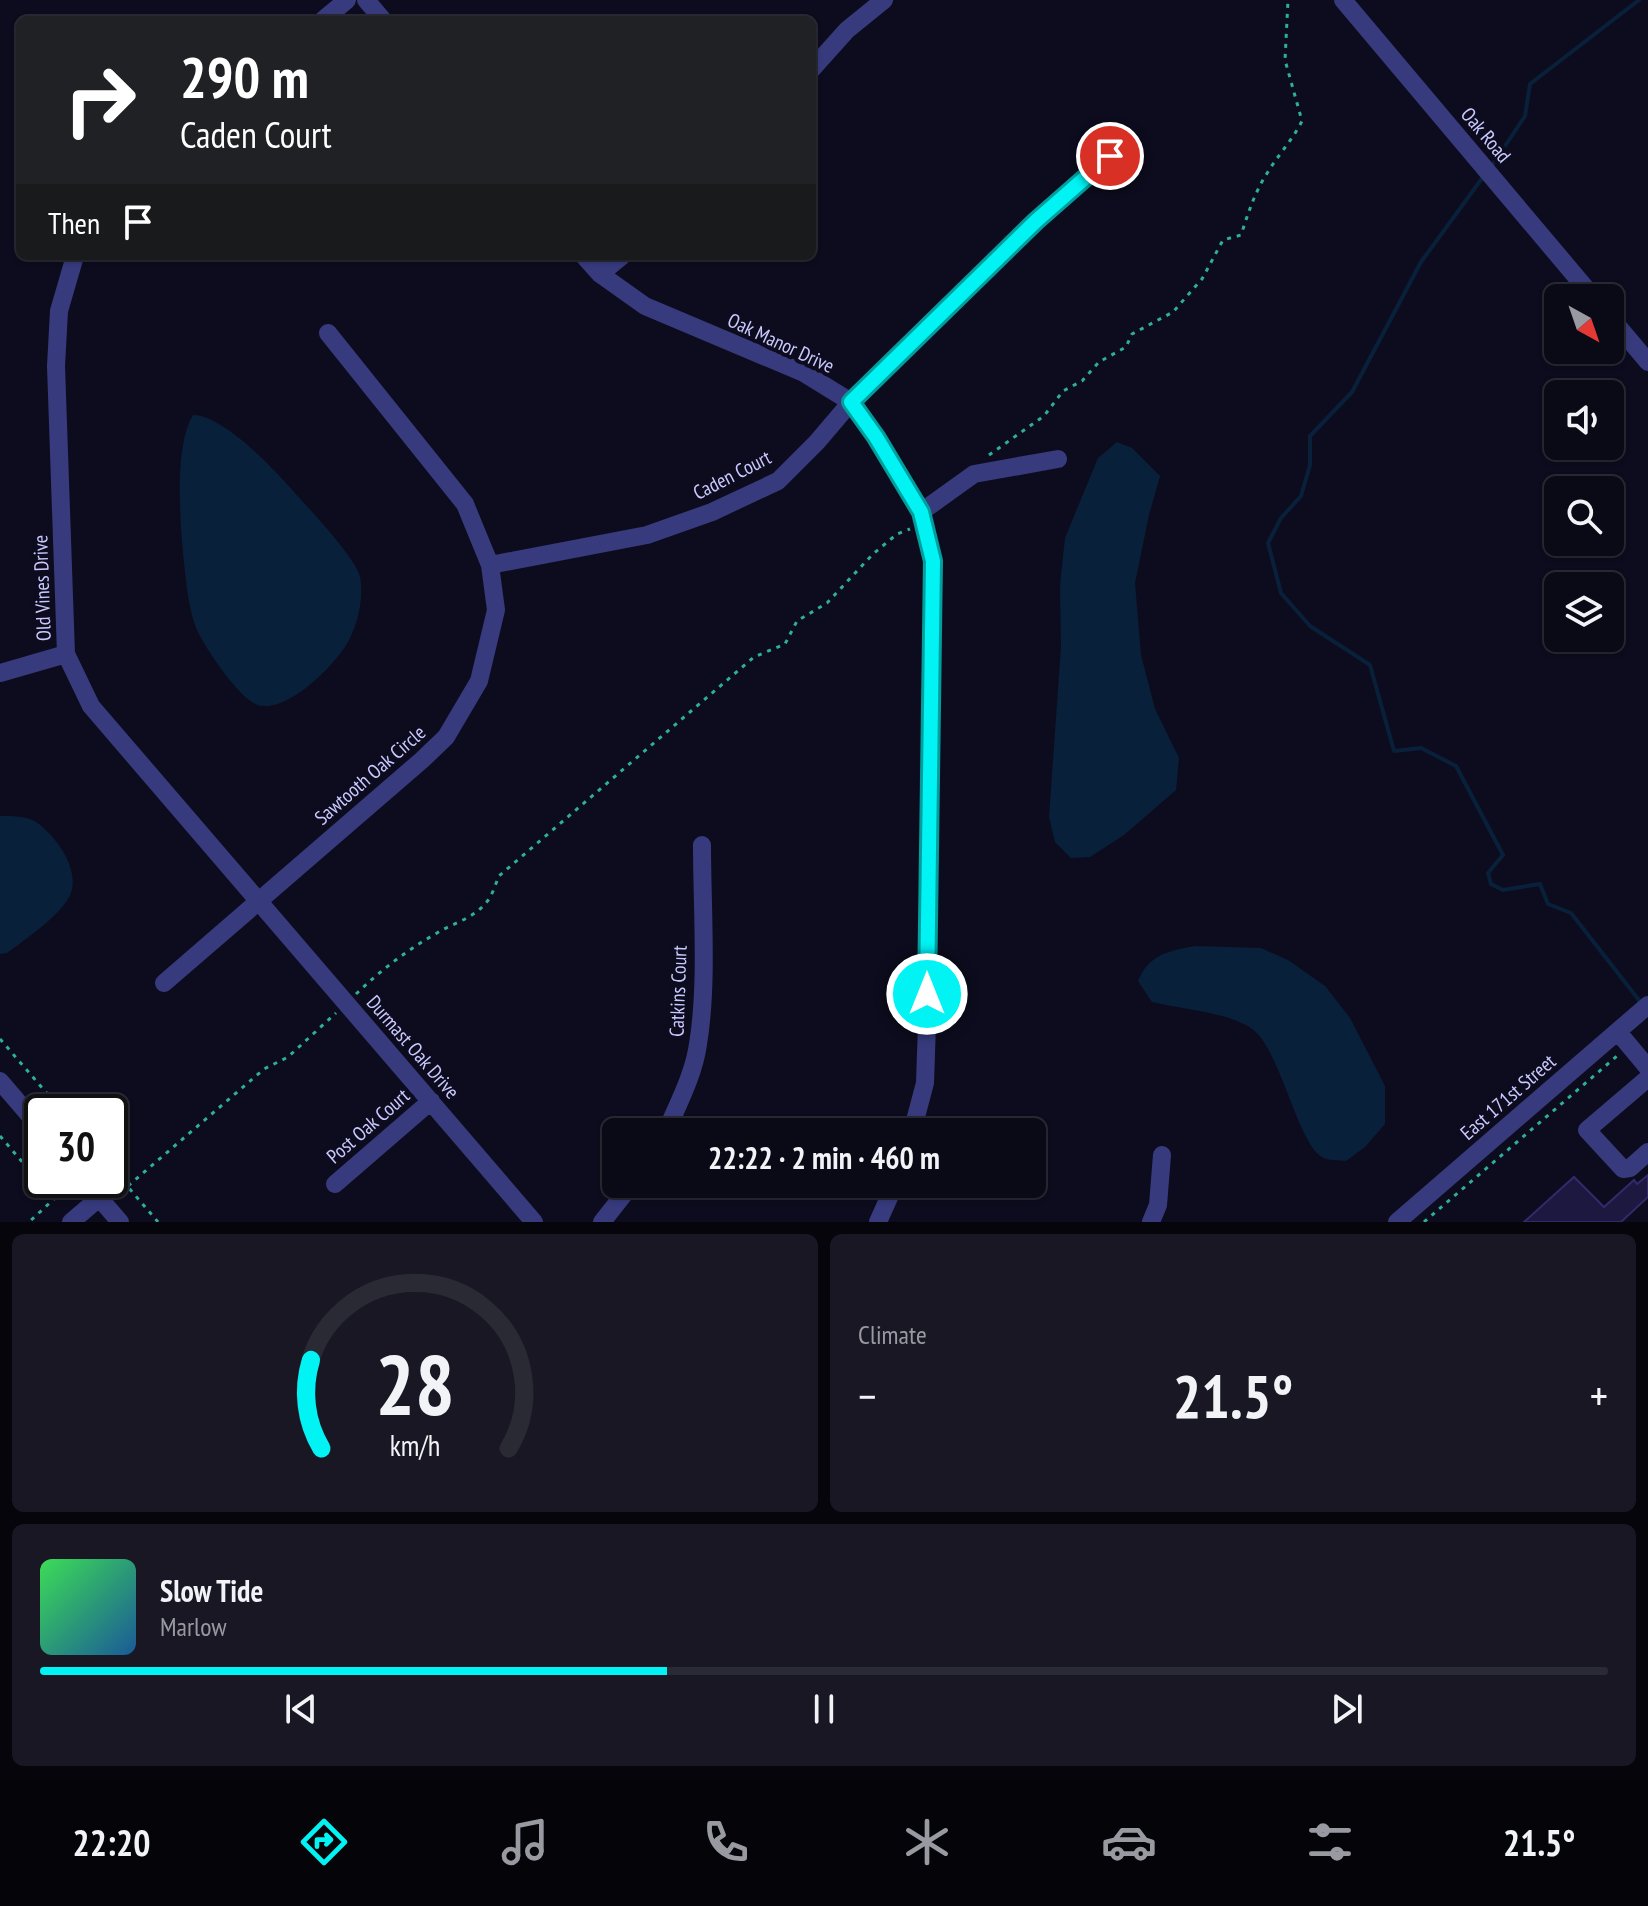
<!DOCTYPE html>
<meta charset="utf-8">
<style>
body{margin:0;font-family:"PT Sans Narrow",sans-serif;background:#181723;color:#f1f3f6;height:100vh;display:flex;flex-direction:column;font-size:30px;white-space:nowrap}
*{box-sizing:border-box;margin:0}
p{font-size:26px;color:#999aa1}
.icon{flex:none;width:44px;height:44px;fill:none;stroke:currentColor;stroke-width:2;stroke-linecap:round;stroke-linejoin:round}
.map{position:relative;height:1222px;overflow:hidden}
.drawer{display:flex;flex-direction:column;gap:12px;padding:12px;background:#06050c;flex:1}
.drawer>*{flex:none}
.top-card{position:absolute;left:16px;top:16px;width:800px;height:244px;border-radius:12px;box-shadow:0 2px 6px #0004,0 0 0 2px #2a2a35;background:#202124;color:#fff;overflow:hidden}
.needle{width:52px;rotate:140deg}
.controls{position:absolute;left:1544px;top:284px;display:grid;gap:16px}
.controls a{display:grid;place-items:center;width:80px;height:80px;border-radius:12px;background:#0a0916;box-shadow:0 2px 6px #0004,0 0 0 2px #2a2a35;font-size:40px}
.speed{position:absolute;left:24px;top:1094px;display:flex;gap:16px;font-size:40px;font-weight:700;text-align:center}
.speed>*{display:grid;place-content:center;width:104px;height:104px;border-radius:50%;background:#0a0916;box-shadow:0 2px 6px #0004,0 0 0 2px #2a2a35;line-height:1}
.speed .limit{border:4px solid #111;border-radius:12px;background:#fff;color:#111}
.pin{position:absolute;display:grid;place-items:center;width:68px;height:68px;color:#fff;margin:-34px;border:4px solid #fff;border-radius:50%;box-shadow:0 2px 8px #0007}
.me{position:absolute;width:88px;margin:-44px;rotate:0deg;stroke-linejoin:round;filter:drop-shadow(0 0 6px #0008)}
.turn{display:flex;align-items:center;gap:28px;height:168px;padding:0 32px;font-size:36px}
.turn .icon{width:104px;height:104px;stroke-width:2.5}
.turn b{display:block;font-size:56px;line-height:68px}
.then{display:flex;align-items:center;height:76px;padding:0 32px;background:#0003;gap:16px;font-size:30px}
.big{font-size:60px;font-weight:800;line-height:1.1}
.drawer .tile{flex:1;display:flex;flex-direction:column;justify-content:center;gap:12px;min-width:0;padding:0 28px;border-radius:12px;background:#181723}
.drawer .dial{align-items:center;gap:0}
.dial svg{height:208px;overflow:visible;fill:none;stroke:#2a2a35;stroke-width:7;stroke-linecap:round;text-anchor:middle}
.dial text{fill:#f1f3f6;stroke:none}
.song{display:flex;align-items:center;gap:24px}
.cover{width:96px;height:96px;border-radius:12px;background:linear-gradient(135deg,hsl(130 70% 55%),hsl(210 70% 35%))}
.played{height:8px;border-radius:4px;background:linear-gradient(90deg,#01f3f3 40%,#2a2a35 40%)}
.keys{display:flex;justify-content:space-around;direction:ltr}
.heat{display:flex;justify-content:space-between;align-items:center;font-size:44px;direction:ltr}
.drawer .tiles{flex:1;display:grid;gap:12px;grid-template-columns:1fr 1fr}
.tile:last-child{grid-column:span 2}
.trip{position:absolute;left:602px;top:1118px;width:444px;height:80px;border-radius:12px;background:#0a0916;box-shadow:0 2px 6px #0004,0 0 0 2px #2a2a35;font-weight:800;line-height:80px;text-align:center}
.tab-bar{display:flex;height:128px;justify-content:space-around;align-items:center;background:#040409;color:#999aa1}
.tab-bar .icon{width:56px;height:56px}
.tab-bar .selected{color:#01f3f3}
.tab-bar b{font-size:36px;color:#f1f3f6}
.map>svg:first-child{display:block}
</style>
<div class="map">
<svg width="1648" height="1222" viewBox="0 0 1648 1222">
<rect width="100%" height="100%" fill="#0d0c1e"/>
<path fill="#09203a" d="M193,415C221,415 266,461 285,482C300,499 356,557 360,577C364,597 358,624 348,642C335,665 287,714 258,705C240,700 205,648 197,630C192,618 189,603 187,589C182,546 171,452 193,415Z
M1117,442L1132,448L1160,476L1149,515L1135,583L1141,655L1155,709L1179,758L1176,790L1124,835L1090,857L1071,858L1055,842L1049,817L1061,647L1060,585L1065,538L1098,458Z
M0,816C11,816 27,816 36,822C55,835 77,865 72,889C68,911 24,940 7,953L0,954Z
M1195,946L1261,948L1288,960L1325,986L1350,1018L1385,1086V1124L1365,1147L1346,1161C1339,1160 1328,1161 1322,1157C1299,1144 1282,1059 1257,1033C1238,1013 1180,1009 1152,1002L1138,981C1149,954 1169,951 1195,946Z"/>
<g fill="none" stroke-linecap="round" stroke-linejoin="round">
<path stroke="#09203a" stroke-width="4" d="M1491,167L1525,116L1530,84L1639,0
M1483,177L1421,262L1352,392L1310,436V465L1301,496L1281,518L1268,543L1281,593L1310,626L1370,665L1394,751L1421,748L1456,766L1503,855L1488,873L1491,884L1503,890L1540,884L1548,904L1571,913L1642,1004"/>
</g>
<path fill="#1c183f" stroke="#312a6b" stroke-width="2" d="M1648,1175V1197L1621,1222H1524L1574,1177L1604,1207L1634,1180L1637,1184Z"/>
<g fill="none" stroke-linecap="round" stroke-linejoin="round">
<path stroke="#2daf9a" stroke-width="3" stroke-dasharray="4 6" stroke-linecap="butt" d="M989,455L1044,416L1063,391L1082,381L1099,362L1126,347L1132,334L1173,312L1202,279L1223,240L1241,235C1248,214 1254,194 1266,175C1277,156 1292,141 1302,121L1285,60L1288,0
M356,994C381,970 407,950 437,933C453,923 472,919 485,904C492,897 495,885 499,876L754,657L785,644L797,621L827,603L873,554L897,534L910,529
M0,1039L63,1112
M0,1136L54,1199L29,1222
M110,1166L158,1222
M128,1186L264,1069L288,1057L336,1013
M1424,1222L1617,1056"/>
<path stroke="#373b7d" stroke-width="18" d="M366,0L383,20
M1343,0L1594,298
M323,20L347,0
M812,69L847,30L884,0
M75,256L59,311L56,366L66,654L91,706L534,1222
M584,256L600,274L645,306L804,373L851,402L876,437L921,512L933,561L927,1024L925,1083L912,1132
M600,274L622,256
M1610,317L1648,362
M921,512L974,474L1058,459
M490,565L647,535L712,512L778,481L817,442L851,402L1036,221L1110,156
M0,673L66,654
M164,983L422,760L446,737L479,681L496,610L490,565L465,504L328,333
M1618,1032L1648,1068
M1648,1078L1587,1130L1623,1169L1630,1168L1648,1152
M0,1081L42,1130
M666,1132C678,1104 694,1074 698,1044C708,984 702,908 702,845
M84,1180L120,1222
M335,1184L431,1101
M71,1222L99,1198
M602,1222L632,1184
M878,1222L895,1184
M1151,1222L1158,1205L1162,1155
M1397,1222L1648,1005"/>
</g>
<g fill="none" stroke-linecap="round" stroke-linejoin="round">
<g stroke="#019e9e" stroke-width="20">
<path id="route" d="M927,994L933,561L921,512L876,437L851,402L1036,221L1110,156"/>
</g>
<use href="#route" stroke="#01f3f3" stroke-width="14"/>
</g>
<g text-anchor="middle" stroke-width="8" stroke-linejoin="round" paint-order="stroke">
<g font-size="20" fill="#cac9ff" stroke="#0d0c1e">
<text transform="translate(1486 135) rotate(50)" y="7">Oak Road</text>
<text transform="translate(781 343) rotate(25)" y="7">Oak Manor Drive</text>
<text transform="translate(732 475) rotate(-27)" y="7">Caden Court</text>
<text transform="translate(42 588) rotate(-92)" y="7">Old Vines Drive</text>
<text transform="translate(370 775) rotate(-41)" y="7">Sawtooth Oak Circle</text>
<text transform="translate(678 991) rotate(-88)" y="7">Catkins Court</text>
<text transform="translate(413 1047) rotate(49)" y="7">Durmast Oak Drive</text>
<text transform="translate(1508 1097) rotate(-41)" y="7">East 171st Street</text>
<text transform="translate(368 1126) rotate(-41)" y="7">Post Oak Court</text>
</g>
</g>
</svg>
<div class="controls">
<a><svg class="needle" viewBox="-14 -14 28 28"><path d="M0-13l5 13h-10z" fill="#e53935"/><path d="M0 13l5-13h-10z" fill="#999aa1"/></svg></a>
<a><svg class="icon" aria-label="sound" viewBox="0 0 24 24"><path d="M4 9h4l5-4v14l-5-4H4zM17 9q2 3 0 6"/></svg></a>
<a><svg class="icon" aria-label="search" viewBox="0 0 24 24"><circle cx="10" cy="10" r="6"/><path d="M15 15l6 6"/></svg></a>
<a><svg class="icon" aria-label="layers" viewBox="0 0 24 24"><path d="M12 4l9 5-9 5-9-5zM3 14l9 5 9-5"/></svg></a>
</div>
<div class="speed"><div class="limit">30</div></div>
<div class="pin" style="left:1110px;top:156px;background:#d93025"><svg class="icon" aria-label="arrive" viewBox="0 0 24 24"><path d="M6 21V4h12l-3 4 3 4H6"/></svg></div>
<svg class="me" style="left:927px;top:994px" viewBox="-20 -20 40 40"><circle r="17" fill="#01f3f3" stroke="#fff" stroke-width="3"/><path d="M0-11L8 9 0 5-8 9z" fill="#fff"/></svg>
<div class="trip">22:22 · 2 min · 460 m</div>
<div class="top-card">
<div class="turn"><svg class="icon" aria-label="right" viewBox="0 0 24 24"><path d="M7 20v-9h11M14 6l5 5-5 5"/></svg><div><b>290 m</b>Caden Court</div></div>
<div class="then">Then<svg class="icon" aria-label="arrive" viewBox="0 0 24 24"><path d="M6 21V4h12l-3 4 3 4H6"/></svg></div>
</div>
</div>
<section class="drawer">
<div class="tiles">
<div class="tile dial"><svg viewBox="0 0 100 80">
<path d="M14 69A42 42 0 1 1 86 69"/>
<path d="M14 69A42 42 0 0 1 10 35" stroke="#01f3f3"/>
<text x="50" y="56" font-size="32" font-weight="700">28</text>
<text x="50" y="72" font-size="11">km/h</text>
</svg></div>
<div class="tile"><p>Climate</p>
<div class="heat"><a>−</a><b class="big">21.5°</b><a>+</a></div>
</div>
<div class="tile">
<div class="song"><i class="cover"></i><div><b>Slow Tide</b><p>Marlow</p></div></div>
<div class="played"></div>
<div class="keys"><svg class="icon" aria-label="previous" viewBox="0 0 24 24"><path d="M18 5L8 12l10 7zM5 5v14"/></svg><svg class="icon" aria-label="pause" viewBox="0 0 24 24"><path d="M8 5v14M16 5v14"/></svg><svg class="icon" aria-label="next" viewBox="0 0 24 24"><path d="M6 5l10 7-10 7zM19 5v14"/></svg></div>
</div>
</div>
</section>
<nav class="tab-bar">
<b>22:20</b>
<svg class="icon selected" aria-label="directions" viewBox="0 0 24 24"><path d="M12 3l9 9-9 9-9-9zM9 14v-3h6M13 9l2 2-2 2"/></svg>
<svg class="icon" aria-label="music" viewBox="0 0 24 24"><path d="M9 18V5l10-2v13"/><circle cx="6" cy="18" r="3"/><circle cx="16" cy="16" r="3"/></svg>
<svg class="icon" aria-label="phone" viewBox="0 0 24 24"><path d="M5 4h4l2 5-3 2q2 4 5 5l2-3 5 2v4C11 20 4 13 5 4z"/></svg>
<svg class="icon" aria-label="climate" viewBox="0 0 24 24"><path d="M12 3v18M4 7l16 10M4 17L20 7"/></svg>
<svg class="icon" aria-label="car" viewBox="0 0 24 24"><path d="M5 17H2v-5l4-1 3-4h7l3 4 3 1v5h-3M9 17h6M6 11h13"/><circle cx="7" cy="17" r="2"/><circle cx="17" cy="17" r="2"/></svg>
<svg class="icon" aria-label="filters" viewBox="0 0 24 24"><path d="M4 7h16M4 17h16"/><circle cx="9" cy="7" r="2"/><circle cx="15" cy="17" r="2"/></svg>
<b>21.5°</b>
</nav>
